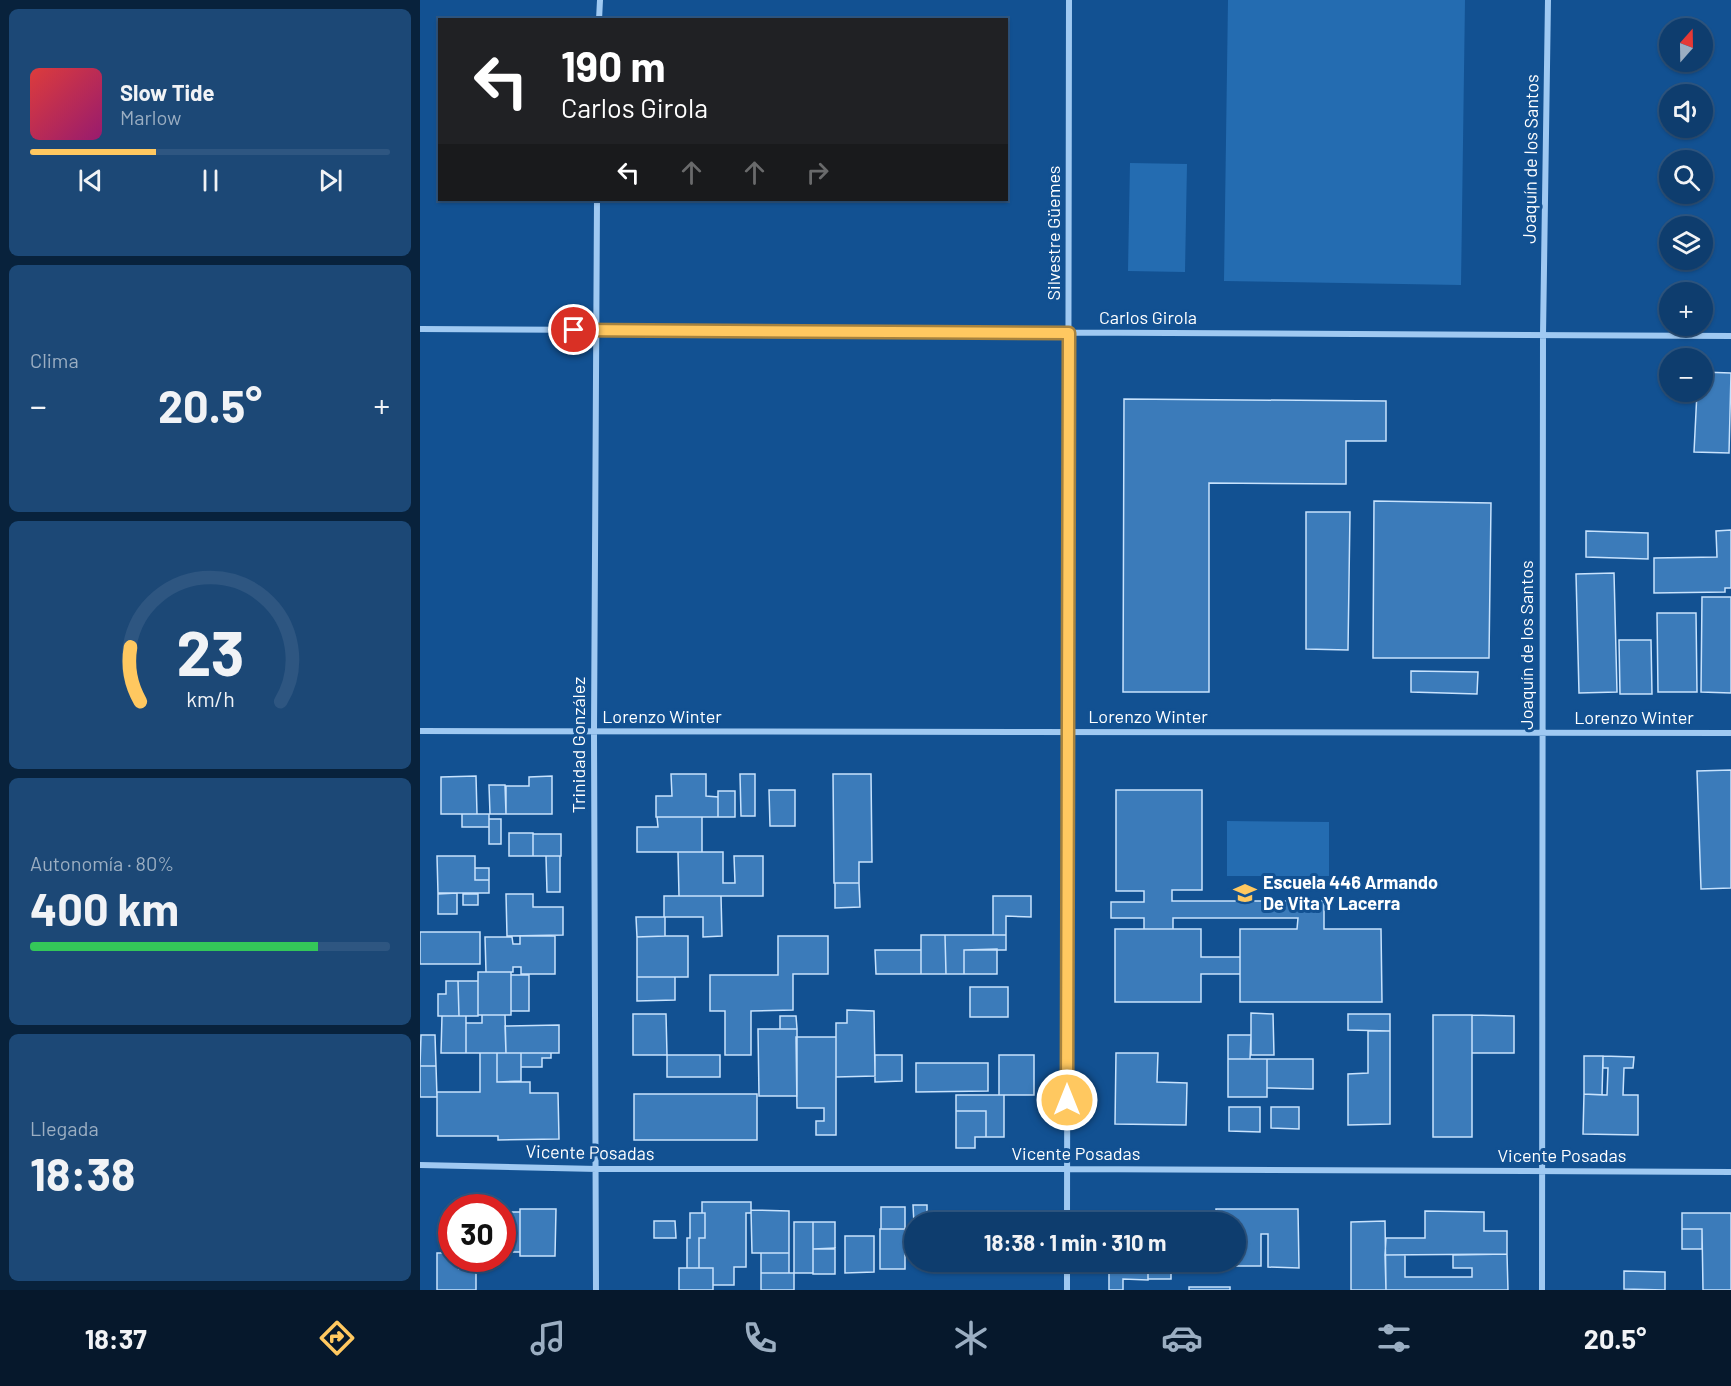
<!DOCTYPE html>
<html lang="es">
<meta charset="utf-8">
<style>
body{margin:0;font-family:Barlow,sans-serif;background:#1c4876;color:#f1f3f6;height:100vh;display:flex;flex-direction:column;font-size:22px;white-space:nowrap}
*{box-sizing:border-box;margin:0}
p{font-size:20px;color:#9baec2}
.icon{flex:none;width:33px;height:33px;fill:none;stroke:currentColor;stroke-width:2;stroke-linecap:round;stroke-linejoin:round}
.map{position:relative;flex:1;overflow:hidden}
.panel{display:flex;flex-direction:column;gap:9px;padding:9px;background:#08223c;width:420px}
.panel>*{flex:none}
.guide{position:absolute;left:18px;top:18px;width:570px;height:183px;border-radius:0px;box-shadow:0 2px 4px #0004,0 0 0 2px #2e5681;background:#202124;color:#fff;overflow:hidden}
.needle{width:39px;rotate:20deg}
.tools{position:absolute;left:1239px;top:18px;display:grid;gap:12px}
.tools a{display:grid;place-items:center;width:54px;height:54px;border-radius:50%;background:#0e3d6e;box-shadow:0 2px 4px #0004,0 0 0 2px #2e5681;font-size:30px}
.speed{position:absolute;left:18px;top:1194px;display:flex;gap:12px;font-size:30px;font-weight:700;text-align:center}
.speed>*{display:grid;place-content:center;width:78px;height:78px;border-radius:50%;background:#0e3d6e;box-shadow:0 2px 4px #0004,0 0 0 2px #2e5681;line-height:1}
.speed .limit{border:9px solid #d22;background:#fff;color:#111}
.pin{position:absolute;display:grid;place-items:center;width:51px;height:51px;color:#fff;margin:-26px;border:3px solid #fff;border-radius:50%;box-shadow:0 2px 6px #0007}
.me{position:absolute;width:66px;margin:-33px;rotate:0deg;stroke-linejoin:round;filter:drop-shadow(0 0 4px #0008)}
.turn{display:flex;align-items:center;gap:21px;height:126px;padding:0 24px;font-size:27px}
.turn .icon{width:78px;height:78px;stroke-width:2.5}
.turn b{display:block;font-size:42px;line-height:51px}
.lanes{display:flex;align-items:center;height:57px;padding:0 24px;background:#0003;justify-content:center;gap:30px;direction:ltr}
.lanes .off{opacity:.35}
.big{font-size:45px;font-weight:700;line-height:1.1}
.panel .card{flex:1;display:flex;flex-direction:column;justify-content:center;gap:9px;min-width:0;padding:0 21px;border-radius:9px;background:#1c4876}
.panel .dial{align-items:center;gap:0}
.dial svg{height:156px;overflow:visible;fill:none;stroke:#2e5681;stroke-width:7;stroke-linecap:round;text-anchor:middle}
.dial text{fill:#f1f3f6;stroke:none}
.song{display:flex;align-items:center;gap:18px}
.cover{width:72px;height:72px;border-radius:9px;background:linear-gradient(135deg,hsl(0 70% 55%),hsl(320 70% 35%))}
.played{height:6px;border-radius:3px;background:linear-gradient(90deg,#ffc860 35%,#2e5681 35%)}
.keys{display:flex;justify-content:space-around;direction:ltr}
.heat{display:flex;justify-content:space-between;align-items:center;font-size:33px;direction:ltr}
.charge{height:9px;border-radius:4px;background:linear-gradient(90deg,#34c759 80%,#2e5681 0)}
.trip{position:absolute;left:484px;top:1212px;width:342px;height:60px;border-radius:30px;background:#0e3d6e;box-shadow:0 2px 4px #0004,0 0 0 2px #2e5681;font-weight:700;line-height:60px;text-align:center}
.dock{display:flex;height:96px;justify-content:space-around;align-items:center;background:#06182c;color:#9baec2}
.dock .icon{width:42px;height:42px}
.dock .selected{color:#ffc860}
.dock b{font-size:27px;color:#f1f3f6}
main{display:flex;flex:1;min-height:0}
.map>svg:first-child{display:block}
</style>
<main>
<section class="panel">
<div class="card">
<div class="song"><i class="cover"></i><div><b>Slow Tide</b><p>Marlow</p></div></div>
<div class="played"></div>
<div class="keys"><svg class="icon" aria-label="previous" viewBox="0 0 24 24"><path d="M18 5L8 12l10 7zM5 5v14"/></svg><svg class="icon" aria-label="pause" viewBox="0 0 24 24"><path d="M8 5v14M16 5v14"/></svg><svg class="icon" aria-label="next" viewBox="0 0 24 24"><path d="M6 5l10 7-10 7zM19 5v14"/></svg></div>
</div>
<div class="card"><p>Clima</p>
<div class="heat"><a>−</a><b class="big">20.5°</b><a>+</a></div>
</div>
<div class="card dial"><svg viewBox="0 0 100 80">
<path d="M14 69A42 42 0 1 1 86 69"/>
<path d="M14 69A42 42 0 0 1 9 41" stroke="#ffc860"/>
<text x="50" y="56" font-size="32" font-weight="700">23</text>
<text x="50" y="72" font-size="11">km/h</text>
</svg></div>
<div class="card"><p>Autonomía · 80%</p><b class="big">400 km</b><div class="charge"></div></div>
<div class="card"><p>Llegada</p><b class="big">18:38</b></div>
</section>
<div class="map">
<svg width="1311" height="1290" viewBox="0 0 1311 1290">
<rect width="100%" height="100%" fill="#125192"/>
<path fill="#246cb1" d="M808,0H1045L1041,285L804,281Z
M710,163L767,164L765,272L708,271Z
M807,821L909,822V876H807Z"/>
<path fill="#3b7bba" stroke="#c7e2fd" stroke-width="1.5" d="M1282,372L1311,373L1309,453L1274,452L1277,392H1282Z
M704,399L966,401V441H926V484L789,483V692H703Z
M954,501L1071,503L1069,658H953Z
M886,512H930L928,650L886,649Z
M1311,530V588H1305V592L1234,593V558L1297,557L1296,531Z
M1166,531L1228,533V559L1166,557Z
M1194,573L1197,692L1159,693L1156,574Z
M1282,597H1311V693L1281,692Z
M1237,613H1276L1277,692H1238Z
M1199,640H1231L1232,694H1200Z
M991,671L1058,672L1057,694L991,692Z
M1311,770V888L1281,889L1277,771Z
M251,774H286V796L298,797V817H236V796H252Z
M320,774H335V816H321Z
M413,774H451L452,862H439V883H414Z
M56,776L57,814H21V777Z
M132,776V814H86V786H109V777Z
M69,785H85L86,814H70Z
M349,790H375V826H350Z
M696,790H782V890H752V901H904V929H961L962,1002H820V929H877L878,918H753V929H724V918H691V902H724V891H696Z
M298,791H315V817H298Z
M42,814H69V827H42Z
M237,817H282V852H217V827H238Z
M69,819H81V844H69Z
M89,833H113V856H89Z
M113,834H141V856H113Z
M258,852H303V883H315L314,856H343V896H259Z
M17,856H55V880H69V893H18Z
M126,856H140V892H127Z
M55,868H69V880H55Z
M415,883H439L440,907L415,908Z
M37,893V914H18V894Z
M43,894H58V905H43Z
M86,894H113V907H143V935L87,936Z
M244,896H301L302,936L283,937V917H244Z
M573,896H611V917L586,916V935H573Z
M216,917H245V936L217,937Z
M695,929H781V957H820V974H781V1002H695Z
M0,932H60V964H0Z
M501,935H525L526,974H501Z
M525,935H586V950H544V974H526Z
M100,936H135V974H101V967H93V972H66L65,937H92L93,944H100Z
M245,936H268V977H217V937Z
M358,936H408V974H373V1010L331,1011V1055H305V1011H290V975H358Z
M577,949V974H544V950Z
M455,950H501V974H456Z
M58,972H91V1015H58Z
M91,975H109V1011H91Z
M217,977H255V1000L217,1001Z
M26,981H38L39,1016H18V994H26Z
M38,981H58V1016H39Z
M550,987H588V1017H550Z
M427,1010L454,1011L455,1076L416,1077V1023H427Z
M831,1013L853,1014L854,1055H831Z
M213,1014H246L247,1055H213Z
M928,1014H970V1031L928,1030Z
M62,1015H85L86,1053H46V1023H62Z
M1013,1015H1052V1137H1013Z
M1052,1015L1094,1016V1053H1052Z
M22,1016H46V1053H21Z
M360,1016H376L377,1029H360Z
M139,1025V1053H86L85,1026Z
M338,1029H377V1096H339Z
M948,1031H970V1124L928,1125V1074L948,1073Z
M1,1035H15L16,1066H0Z
M808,1035H831L830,1059H808Z
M376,1037H416V1135H396V1121H404V1108H377Z
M60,1053H77V1082H110V1093H138L139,1139L78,1140V1136H17V1092H60Z
M77,1053H101V1081L77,1082Z
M101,1053H131V1058H122V1067H101Z
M696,1053H738L737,1082L767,1083L766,1125L695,1124Z
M247,1055H300V1077H247Z
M455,1055H482V1081L455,1082Z
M579,1055H614V1095H579Z
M1164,1056H1183L1182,1095L1164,1094Z
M1183,1056L1214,1057L1213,1068H1204L1203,1095H1218V1135L1163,1134L1164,1094L1187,1095L1188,1068H1183Z
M808,1059H847V1097H808Z
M847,1059H893V1089L847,1088Z
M496,1063H568V1091L496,1092Z
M0,1066H16L17,1097H0Z
M214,1094H337V1140H214Z
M536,1095H584V1137H566V1111H536Z
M809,1107H840V1132L809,1131Z
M851,1107H879V1129L851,1128Z
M536,1111H566V1137H555V1148H536Z
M282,1202H331V1213H326V1267H314V1285H293V1268H279V1238H285V1213H282Z
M493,1205H507V1222L494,1224Z
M461,1207H485V1229H461Z
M100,1209H136L135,1256H100Z
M796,1209H878L879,1268L848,1267V1234H841V1266H796V1262H816V1222H796Z
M331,1210L369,1211V1253H332Z
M1005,1211L1064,1212V1231H1087V1254L965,1255L966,1238H1005Z
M82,1212H100V1252H82Z
M270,1213H285V1238H279V1268H267V1238H270Z
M690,1213H728V1222H690Z
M728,1213H769V1222H728Z
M769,1213H797L796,1222H769Z
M1262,1213H1311V1290H1283L1282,1229H1262Z
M234,1221H255L256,1238H234Z
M965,1221L966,1290H931V1222Z
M374,1222H393V1273H374Z
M393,1222H415V1249H393Z
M460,1229H485V1269H460Z
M1262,1229H1282V1249H1262Z
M425,1236H454V1272L425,1273Z
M393,1249L415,1248V1274H393Z
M17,1253H32V1258H39V1269H56V1290H17Z
M341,1253H369V1273H341Z
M965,1255H985V1277H1052V1268H1033V1255L1087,1254L1088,1290H966Z
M689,1262H728V1280L703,1279V1290H689Z
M728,1262H751V1279H728Z
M259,1268H293V1290H259Z
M1204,1271L1245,1272V1290L1204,1289Z
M341,1273H374V1290H341Z
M769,1287H810V1290H769Z"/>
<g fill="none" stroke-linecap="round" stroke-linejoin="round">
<path stroke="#9fc9f2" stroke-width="6" d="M179,20L180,0
M0,329L1311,336
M0,731L1311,733
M0,1165L177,1169H647L1311,1172
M647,1222L649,0
M176,1290L174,732L177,200
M647,1290V1262
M1122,1290L1123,335L1128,0"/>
</g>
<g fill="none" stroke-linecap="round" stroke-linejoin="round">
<g stroke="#a6823e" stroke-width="15">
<path id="route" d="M154,330L649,333L647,1100"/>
</g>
<use href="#route" stroke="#ffc860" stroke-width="10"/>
</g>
<defs>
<g id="school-bare" transform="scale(1.8)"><path d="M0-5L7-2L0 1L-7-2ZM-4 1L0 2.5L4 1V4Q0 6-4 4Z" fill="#ffc860" stroke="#125192" stroke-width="2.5" paint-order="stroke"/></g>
</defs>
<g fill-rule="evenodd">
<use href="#school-bare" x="825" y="893"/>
</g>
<g text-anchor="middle" stroke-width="6" stroke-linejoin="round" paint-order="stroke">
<g font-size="18" fill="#fff" stroke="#125192">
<text transform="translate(1111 159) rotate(-89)" y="6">Joaquín de los Santos</text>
<text transform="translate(634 233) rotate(-90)" y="6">Silvestre Güemes</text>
<text x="728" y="324">Carlos Girola</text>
<text transform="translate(1107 645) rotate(-90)" y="6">Joaquín de los Santos</text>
<text x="242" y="723">Lorenzo Winter</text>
<text x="728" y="723">Lorenzo Winter</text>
<text x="1214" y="724">Lorenzo Winter</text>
<text transform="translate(159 745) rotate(-90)" y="6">Trinidad González</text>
<text transform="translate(170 1153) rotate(1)" y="6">Vicente Posadas</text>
<text x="656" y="1160">Vicente Posadas</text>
<text x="1142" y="1162">Vicente Posadas</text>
</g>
<g font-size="18" font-weight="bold" fill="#fff" stroke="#125192" text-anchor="start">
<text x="843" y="889">Escuela 446 Armando<tspan x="843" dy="21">De Vita Y Lacerra</tspan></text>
</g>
</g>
</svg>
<div class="tools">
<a><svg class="needle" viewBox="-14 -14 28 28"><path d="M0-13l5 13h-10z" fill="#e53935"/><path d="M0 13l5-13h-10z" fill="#9baec2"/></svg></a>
<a><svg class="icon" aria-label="sound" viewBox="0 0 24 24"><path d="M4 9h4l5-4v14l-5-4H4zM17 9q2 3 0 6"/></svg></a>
<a><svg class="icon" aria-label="search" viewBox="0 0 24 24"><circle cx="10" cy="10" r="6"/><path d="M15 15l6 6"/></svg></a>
<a><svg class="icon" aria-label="layers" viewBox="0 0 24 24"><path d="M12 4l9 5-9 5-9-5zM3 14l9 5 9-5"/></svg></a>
<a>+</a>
<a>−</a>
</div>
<div class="speed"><div class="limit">30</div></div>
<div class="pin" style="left:154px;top:330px;background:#d93025"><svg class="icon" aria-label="arrive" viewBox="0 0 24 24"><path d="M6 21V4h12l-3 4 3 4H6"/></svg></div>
<svg class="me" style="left:647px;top:1100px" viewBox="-20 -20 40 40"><circle r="17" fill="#ffc860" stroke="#fff" stroke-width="3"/><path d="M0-11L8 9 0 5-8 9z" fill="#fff"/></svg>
<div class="trip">18:38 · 1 min · 310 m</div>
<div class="guide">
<div class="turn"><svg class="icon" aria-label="left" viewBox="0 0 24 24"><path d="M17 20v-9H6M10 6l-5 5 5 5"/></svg><div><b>190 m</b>Carlos Girola</div></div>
<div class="lanes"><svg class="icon" aria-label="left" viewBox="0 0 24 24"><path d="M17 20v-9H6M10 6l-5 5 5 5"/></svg><svg class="icon off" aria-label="ahead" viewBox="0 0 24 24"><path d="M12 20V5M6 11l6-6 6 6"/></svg><svg class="icon off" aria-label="ahead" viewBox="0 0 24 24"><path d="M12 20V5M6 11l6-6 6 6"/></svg><svg class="icon off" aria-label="right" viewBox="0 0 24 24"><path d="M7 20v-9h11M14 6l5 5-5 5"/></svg></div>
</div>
</div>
</main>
<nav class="dock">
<b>18:37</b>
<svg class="icon selected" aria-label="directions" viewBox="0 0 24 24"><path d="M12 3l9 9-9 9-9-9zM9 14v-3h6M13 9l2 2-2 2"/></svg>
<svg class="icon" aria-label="music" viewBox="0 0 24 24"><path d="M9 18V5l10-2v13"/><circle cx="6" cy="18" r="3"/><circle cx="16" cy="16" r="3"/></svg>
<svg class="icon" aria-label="phone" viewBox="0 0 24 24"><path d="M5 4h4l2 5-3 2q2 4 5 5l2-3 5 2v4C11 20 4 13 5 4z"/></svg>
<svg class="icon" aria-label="climate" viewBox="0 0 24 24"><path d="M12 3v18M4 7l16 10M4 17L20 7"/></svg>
<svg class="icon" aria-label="car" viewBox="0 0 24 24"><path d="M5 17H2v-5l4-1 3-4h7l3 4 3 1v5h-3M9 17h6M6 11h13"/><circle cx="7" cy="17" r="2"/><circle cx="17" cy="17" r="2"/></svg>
<svg class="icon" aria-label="filters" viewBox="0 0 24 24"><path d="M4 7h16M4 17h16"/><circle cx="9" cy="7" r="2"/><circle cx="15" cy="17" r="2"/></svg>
<b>20.5°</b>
</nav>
